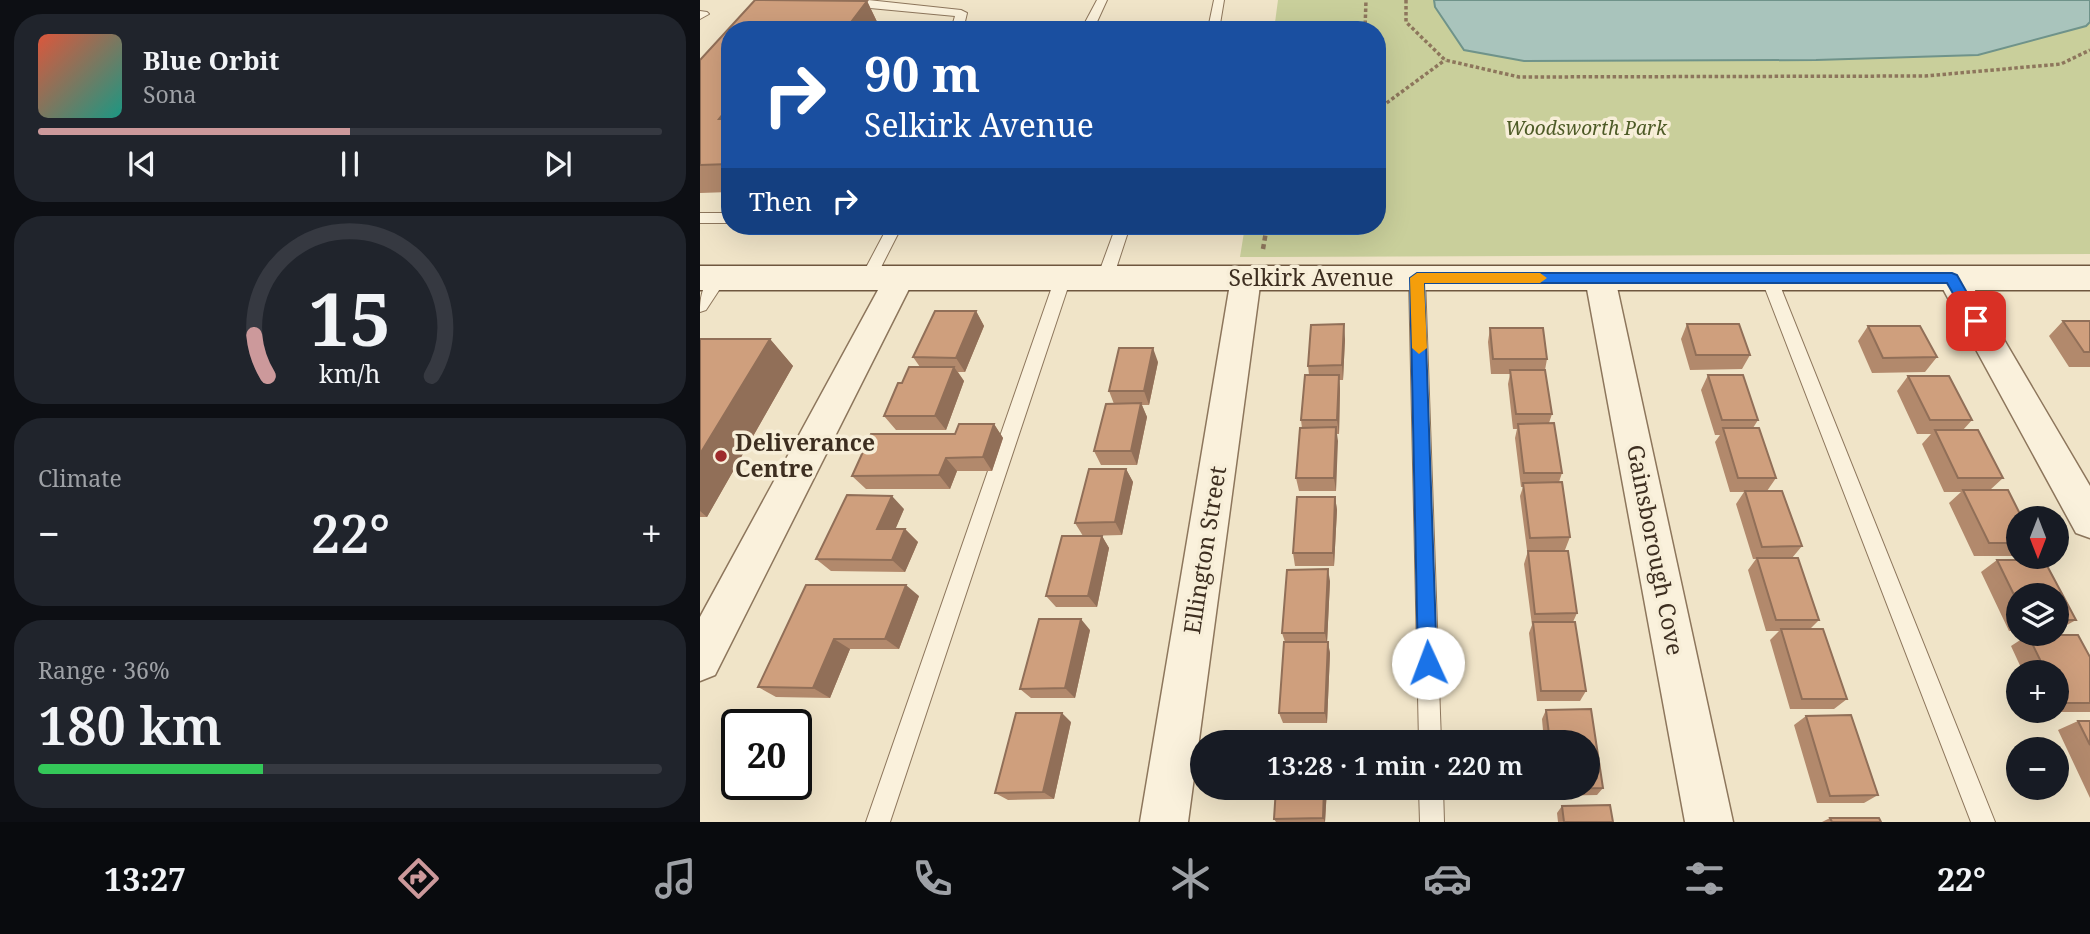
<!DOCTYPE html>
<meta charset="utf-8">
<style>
body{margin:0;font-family:"Noto Serif",serif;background:#20242c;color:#f1f3f6;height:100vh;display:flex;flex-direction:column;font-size:26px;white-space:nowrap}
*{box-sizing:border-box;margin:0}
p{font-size:23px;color:#9ea1a6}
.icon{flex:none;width:38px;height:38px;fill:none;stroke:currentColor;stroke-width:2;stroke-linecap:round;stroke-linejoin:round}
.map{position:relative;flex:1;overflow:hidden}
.sheet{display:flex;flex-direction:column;gap:14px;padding:14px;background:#0d0f14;width:700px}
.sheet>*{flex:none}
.guide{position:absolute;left:21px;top:21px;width:665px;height:214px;border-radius:28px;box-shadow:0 7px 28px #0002;background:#1a4fa0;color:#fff;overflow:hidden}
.needle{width:46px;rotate:180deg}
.controls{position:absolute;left:1306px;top:506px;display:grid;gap:14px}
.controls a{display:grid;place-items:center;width:63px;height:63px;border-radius:50%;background:#171b24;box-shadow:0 7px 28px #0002;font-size:35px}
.speed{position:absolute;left:21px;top:709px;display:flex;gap:14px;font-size:35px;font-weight:700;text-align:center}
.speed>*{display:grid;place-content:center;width:91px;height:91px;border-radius:50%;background:#171b24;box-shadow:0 7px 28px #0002;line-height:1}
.speed .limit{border:4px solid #111;border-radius:10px;background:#fff;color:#111}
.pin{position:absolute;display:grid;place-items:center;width:60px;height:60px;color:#fff;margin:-30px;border-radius:14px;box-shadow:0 4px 10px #0006}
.me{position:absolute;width:77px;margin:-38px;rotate:358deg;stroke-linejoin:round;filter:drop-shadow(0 0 5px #0008)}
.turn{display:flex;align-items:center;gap:24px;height:147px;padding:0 28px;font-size:32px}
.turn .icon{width:91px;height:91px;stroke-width:2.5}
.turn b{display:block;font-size:49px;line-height:60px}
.then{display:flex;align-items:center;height:66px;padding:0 28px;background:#0003;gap:14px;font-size:26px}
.big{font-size:52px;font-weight:600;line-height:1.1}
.sheet .card{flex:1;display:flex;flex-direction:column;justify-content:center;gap:10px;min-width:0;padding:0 24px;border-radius:28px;background:#20242c}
.sheet .dial{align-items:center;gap:0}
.dial svg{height:182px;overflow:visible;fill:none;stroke:#363941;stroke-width:7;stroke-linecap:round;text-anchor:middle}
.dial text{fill:#f1f3f6;stroke:none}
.song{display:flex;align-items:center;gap:21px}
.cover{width:84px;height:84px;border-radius:10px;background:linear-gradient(135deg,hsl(10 70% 55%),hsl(170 70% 35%))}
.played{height:7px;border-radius:4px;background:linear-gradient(90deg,#cc999b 50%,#363941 50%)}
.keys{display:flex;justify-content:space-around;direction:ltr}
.heat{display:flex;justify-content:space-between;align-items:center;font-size:38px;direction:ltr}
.charge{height:10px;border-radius:5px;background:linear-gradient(90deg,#34c759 36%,#363941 0)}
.trip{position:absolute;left:490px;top:730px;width:410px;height:70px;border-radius:35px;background:#171b24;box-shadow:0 7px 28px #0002;font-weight:600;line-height:70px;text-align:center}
.dock{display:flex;height:112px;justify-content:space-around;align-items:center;background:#090b0e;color:#9ea1a6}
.dock .icon{width:49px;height:49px}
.dock .current{color:#cc999b}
.dock b{font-size:32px;color:#f1f3f6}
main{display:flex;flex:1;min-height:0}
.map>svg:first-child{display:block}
</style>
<main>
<section class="sheet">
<div class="card">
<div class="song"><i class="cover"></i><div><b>Blue Orbit</b><p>Sona</p></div></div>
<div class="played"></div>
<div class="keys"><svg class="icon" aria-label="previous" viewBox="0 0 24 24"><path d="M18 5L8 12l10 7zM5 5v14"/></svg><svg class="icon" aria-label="pause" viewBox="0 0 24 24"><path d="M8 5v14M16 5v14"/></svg><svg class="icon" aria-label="next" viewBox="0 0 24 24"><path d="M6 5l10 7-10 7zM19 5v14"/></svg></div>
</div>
<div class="card dial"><svg viewBox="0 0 100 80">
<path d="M14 69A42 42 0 1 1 86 69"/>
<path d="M14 69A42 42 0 0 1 8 51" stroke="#cc999b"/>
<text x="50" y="56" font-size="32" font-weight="700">15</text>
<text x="50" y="72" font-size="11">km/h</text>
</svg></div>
<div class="card"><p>Climate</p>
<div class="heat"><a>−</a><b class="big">22°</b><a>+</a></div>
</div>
<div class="card"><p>Range · 36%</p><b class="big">180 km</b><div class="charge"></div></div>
</section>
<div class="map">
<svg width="1390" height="822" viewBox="0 0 1390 822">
<rect width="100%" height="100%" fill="#f0e4c8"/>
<path fill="#c9cf9b" d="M578,0H1390V254L540,257L545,226H677V30H574Z"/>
<path fill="#a9c4bc" stroke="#6f938a" stroke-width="2" d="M734,0H1390V22L1386,26L1278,55L1116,60L824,61L764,50L735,7Z"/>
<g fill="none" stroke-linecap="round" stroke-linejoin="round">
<g stroke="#8d765c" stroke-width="2">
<path id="lane" d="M168,0L261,10L267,13L263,30H251L255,16L170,8L164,5Z
M397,0H407L396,24H509L514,0H524L519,30H381Z
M0,11L7,12L9,14L0,19Z
M0,213H30V223H0Z
M188,226H202L173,283H163L160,279Z
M416,226H430L413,278L405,283L397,278Z
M19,273L27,278L6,310L0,312C0,297 3,278 19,273Z
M363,273L371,278L190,822H166L355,278Z
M717,273L725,278L741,742H719L709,278Z
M1069,273L1077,278L1295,822H1271L1061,278Z
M719,788H743L744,822H720Z"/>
</g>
<g stroke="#8d765c" stroke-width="3">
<path id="street" d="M546,267L557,270L561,278L488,822H440L531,278L535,270Z
M900,267L911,270L915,278L1033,822H985L885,278L889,270Z
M1252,267L1263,270L1390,486V538L1376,533L1237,278L1241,270Z
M199,268L210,271L214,279L15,675L0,681V617L184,279L188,271Z"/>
</g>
<g stroke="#6f573f" stroke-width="3">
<path id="secondary" d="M0,266H1390V290H0Z"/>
</g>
<path stroke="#8d765c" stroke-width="3.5" stroke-dasharray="3.5 2.5" stroke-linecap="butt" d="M706,0V22L745,60L819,77L1225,76L1361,64L1390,50
M665,30L666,0
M677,110L745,60"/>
<path stroke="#8d765c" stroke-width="4.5" stroke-dasharray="5 3.5" stroke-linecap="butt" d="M563,249L567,226"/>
<use href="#lane" fill="#faf1dc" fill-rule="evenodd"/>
<use href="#street" fill="#faf1dc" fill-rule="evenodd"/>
<use href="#secondary" fill="#faf1dc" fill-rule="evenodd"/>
</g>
<path fill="#b2896c" d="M55,0L167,1L180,28L179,30H30V192L0,193V60Z
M276,311L284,326L265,372H258L264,381L246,430H196L184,416L202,383L220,367L213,357Z
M1363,321H1390V367H1369L1349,336Z
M987,324L1050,355L1042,369L990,370L981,339Z
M1168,326L1237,357L1225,372L1172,373L1158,341Z
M790,328L847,359L845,370L852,414L849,423L862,473L859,482L870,537L865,550H827L820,496L823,487H821L815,438L817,429H813L808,384L810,374H791L788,342Z
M0,339H70L93,366L7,517H0Z
M645,339L643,380H639L640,389L639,434H637L636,491H599L596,478L602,428L601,420L609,375L608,366Z
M458,362L449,405H442L447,417L437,465H401L394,451L414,404L409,391Z
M1008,375L1058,420L1053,428L1076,478L1067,491L1102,546L1092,558L1119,620L1110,629L1147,699L1134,709H1090L1070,640L1079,631H1066L1048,570L1056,559H1053L1036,504L1044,492H1030L1015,442L1020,435H1015L1001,390Z
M1208,376L1272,420L1263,430L1303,478L1290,490L1318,518V556H1274L1249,503L1261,492H1244L1222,444L1231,434H1217L1197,391Z
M294,424L303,438L292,471H257L250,489H166L152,476L255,434Z
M426,469L433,482L422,535L385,536H402L409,548L397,607H356L346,596L383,536L375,523Z
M635,497L637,510L634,566H595L593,553Z
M204,509L195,529H205L218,542L205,572L131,571L116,559Z
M828,551L877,613L873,622L886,691L880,701H837L829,633L832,625L824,564Z
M1297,560H1344L1376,620L1356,631V595H1318V631H1309L1281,572Z
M630,581L627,642L630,653L627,723H583L579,713L585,642L582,633Z
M106,585L219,596L199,649H150L130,698L76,697L58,687Z
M390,630L375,698H331L320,689Z
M1328,635L1390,657V712H1342L1341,710H1356V672H1323L1311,646Z
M891,709L903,788L897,795L850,796L849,788H887V742H844L842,719L846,710Z
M1106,716L1178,795L1164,803H1117L1094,725Z
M1378,721H1390V798L1358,730Z
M371,722L354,799L308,800L295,793Z
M576,788H627L625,822H576L574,819Z
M862,806L913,822H858L857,813Z
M1130,818L1181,822H1122Z"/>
<path fill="#916f58" d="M167,1L180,28L179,30H145Z
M30,105V133L19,119Z
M276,311L284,326L265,372L256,358Z
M644,324L645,339L643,380L642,365Z
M70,339L93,366L7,517L0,511V454Z
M453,348L458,362L449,405L444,391Z
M254,367L264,381L246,430L235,416Z
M639,375L640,389L639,434L637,420Z
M441,403L447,417L437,465L431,451Z
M294,424L303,438L292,471L283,457Z
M636,427L638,441L636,491L634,478Z
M246,458L257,471L250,489L239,475Z
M426,469L433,482L422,535L415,522Z
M192,496L204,509L190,542L177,529Z
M635,497L637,510L634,566L633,553Z
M205,529L218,542L205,572L192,560Z
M402,536L409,548L397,607L388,596Z
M628,569L630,581L627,644L625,633Z
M206,585L219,596L199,649L185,639Z
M381,619L390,630L375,698L365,688Z
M134,639L150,649L130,698L113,688Z
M628,642L630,653L627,723L625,713Z
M362,713L371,722L354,799L343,792Z
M624,788H627L625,822L623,818Z"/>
<path fill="#cf9f7d" stroke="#916f58" stroke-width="2" d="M55,0L167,1L145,30H30V105L19,119H30V164L0,165V60Z
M235,311H276L256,358L213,357Z
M1363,321H1390V352H1384Z
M644,324L642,365L608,366L611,325Z
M987,324H1039L1050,355H996Z
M1168,326H1220L1237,357L1183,358Z
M790,328H843L847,359H793Z
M0,339H70L0,454Z
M419,348H453L444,391H409Z
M209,367H254L235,416H184L198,383H202Z
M810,370H845L852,414H816Z
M605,375H639L637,420H601Z
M1008,375H1043L1058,420H1022Z
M1208,376H1249L1272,420H1230Z
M441,403L431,451H394L406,404Z
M854,423L862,473H824L818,424Z
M259,424H294L283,457L246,458L239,475L152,476L171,434H255Z
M636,427L634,478H596L600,428Z
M1023,428H1059L1076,478H1038Z
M1235,430H1278L1303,478H1258Z
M389,469H426L415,522L375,523Z
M862,482L870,537L830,538L823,483Z
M1263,490H1308L1322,518H1318V543H1289Z
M1045,491H1082L1102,546L1062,547Z
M147,495L192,496L177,529H205L192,560L116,559Z
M597,497H635L633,553H593Z
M362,536H402L388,596H346Z
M828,551H868L877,613L835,614Z
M1057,558H1098L1119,620H1076Z
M1297,560H1344L1376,620H1356V595H1318V603Z
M628,569L625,633H582L587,570Z
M106,585H206L185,639H134L113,688L58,687Z
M339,619H381L365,688L320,689Z
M833,622H875L886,691H841Z
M1081,629H1123L1147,699H1102Z
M1328,635H1378L1390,657V703H1361L1356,694V672H1346Z
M584,642H628L625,713H579Z
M891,709L903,788L855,789V788H887V742H850L846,710Z
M316,713H362L343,792L295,793Z
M1151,715L1178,795L1130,796L1106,716Z
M1378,721H1390V745Z
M580,736H626V742H580Z
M576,788H624L623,818L574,819Z
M910,805L913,822H864L862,806Z
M1130,818H1179L1181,822H1132Z"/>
<path fill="#1a73e8" stroke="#114b97" stroke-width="2" d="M717,273H1252L1257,275L1283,321L1281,325H1271L1247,283H724L737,663L735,670L728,673L721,670L718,663L710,278Z"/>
<path fill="#f59e0b" d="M717,273H840L847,278L840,283H724L727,348L719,354L712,348L710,278Z"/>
<circle fill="#9e2a2b" stroke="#f7eed8" stroke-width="2.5" cx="21" cy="456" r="7"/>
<g text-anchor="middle" stroke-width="7" stroke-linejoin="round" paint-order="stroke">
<g font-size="19" font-style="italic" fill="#4d5a26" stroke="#f7eed8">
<text x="886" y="135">Woodsworth Park</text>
</g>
<g font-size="23" fill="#3d2e20" stroke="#f7eed8">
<text x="611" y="286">Selkirk Avenue</text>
<text transform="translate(505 550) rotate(-81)" y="8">Ellington Street</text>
<text transform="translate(955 550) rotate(79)" y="8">Gainsborough Cove</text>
</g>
<g font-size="23" font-weight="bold" fill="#3d2e20" stroke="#f7eed8" text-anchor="start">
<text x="35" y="451">Deliverance<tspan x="35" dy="26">Centre</tspan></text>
</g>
</g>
</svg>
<div class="controls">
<a><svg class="needle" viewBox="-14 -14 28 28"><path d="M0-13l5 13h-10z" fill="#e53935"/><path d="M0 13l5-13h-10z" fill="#9ea1a6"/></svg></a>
<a><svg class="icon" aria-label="layers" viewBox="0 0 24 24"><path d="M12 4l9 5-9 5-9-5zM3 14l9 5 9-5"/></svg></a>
<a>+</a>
<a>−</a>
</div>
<div class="speed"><div class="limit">20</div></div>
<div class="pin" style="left:1276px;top:321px;background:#d93025"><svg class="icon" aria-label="arrive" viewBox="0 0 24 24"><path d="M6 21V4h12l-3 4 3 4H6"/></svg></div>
<svg class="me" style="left:728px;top:663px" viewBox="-20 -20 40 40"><circle r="19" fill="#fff"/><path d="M0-13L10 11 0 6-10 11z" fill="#1a73e8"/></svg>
<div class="trip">13:28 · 1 min · 220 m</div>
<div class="guide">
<div class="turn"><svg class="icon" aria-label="right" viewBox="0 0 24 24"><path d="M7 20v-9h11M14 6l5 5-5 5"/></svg><div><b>90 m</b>Selkirk Avenue</div></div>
<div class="then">Then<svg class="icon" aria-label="right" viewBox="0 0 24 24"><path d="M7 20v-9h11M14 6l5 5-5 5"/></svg></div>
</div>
</div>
</main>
<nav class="dock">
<b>13:27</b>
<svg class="icon current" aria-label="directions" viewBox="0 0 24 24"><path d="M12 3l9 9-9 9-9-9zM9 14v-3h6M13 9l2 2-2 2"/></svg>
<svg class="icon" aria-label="music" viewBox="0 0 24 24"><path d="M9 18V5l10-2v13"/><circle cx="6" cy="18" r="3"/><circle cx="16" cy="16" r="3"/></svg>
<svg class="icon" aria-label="phone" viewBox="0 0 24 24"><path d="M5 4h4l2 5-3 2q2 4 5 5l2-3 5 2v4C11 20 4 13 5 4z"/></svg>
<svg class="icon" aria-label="climate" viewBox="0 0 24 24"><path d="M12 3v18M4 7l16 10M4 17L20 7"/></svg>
<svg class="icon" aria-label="car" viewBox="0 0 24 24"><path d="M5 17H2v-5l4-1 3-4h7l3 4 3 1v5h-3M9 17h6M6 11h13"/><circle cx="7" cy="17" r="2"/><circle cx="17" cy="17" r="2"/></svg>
<svg class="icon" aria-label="filters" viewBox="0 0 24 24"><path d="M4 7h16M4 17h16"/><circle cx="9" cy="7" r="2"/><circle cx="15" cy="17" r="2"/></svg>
<b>22°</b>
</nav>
